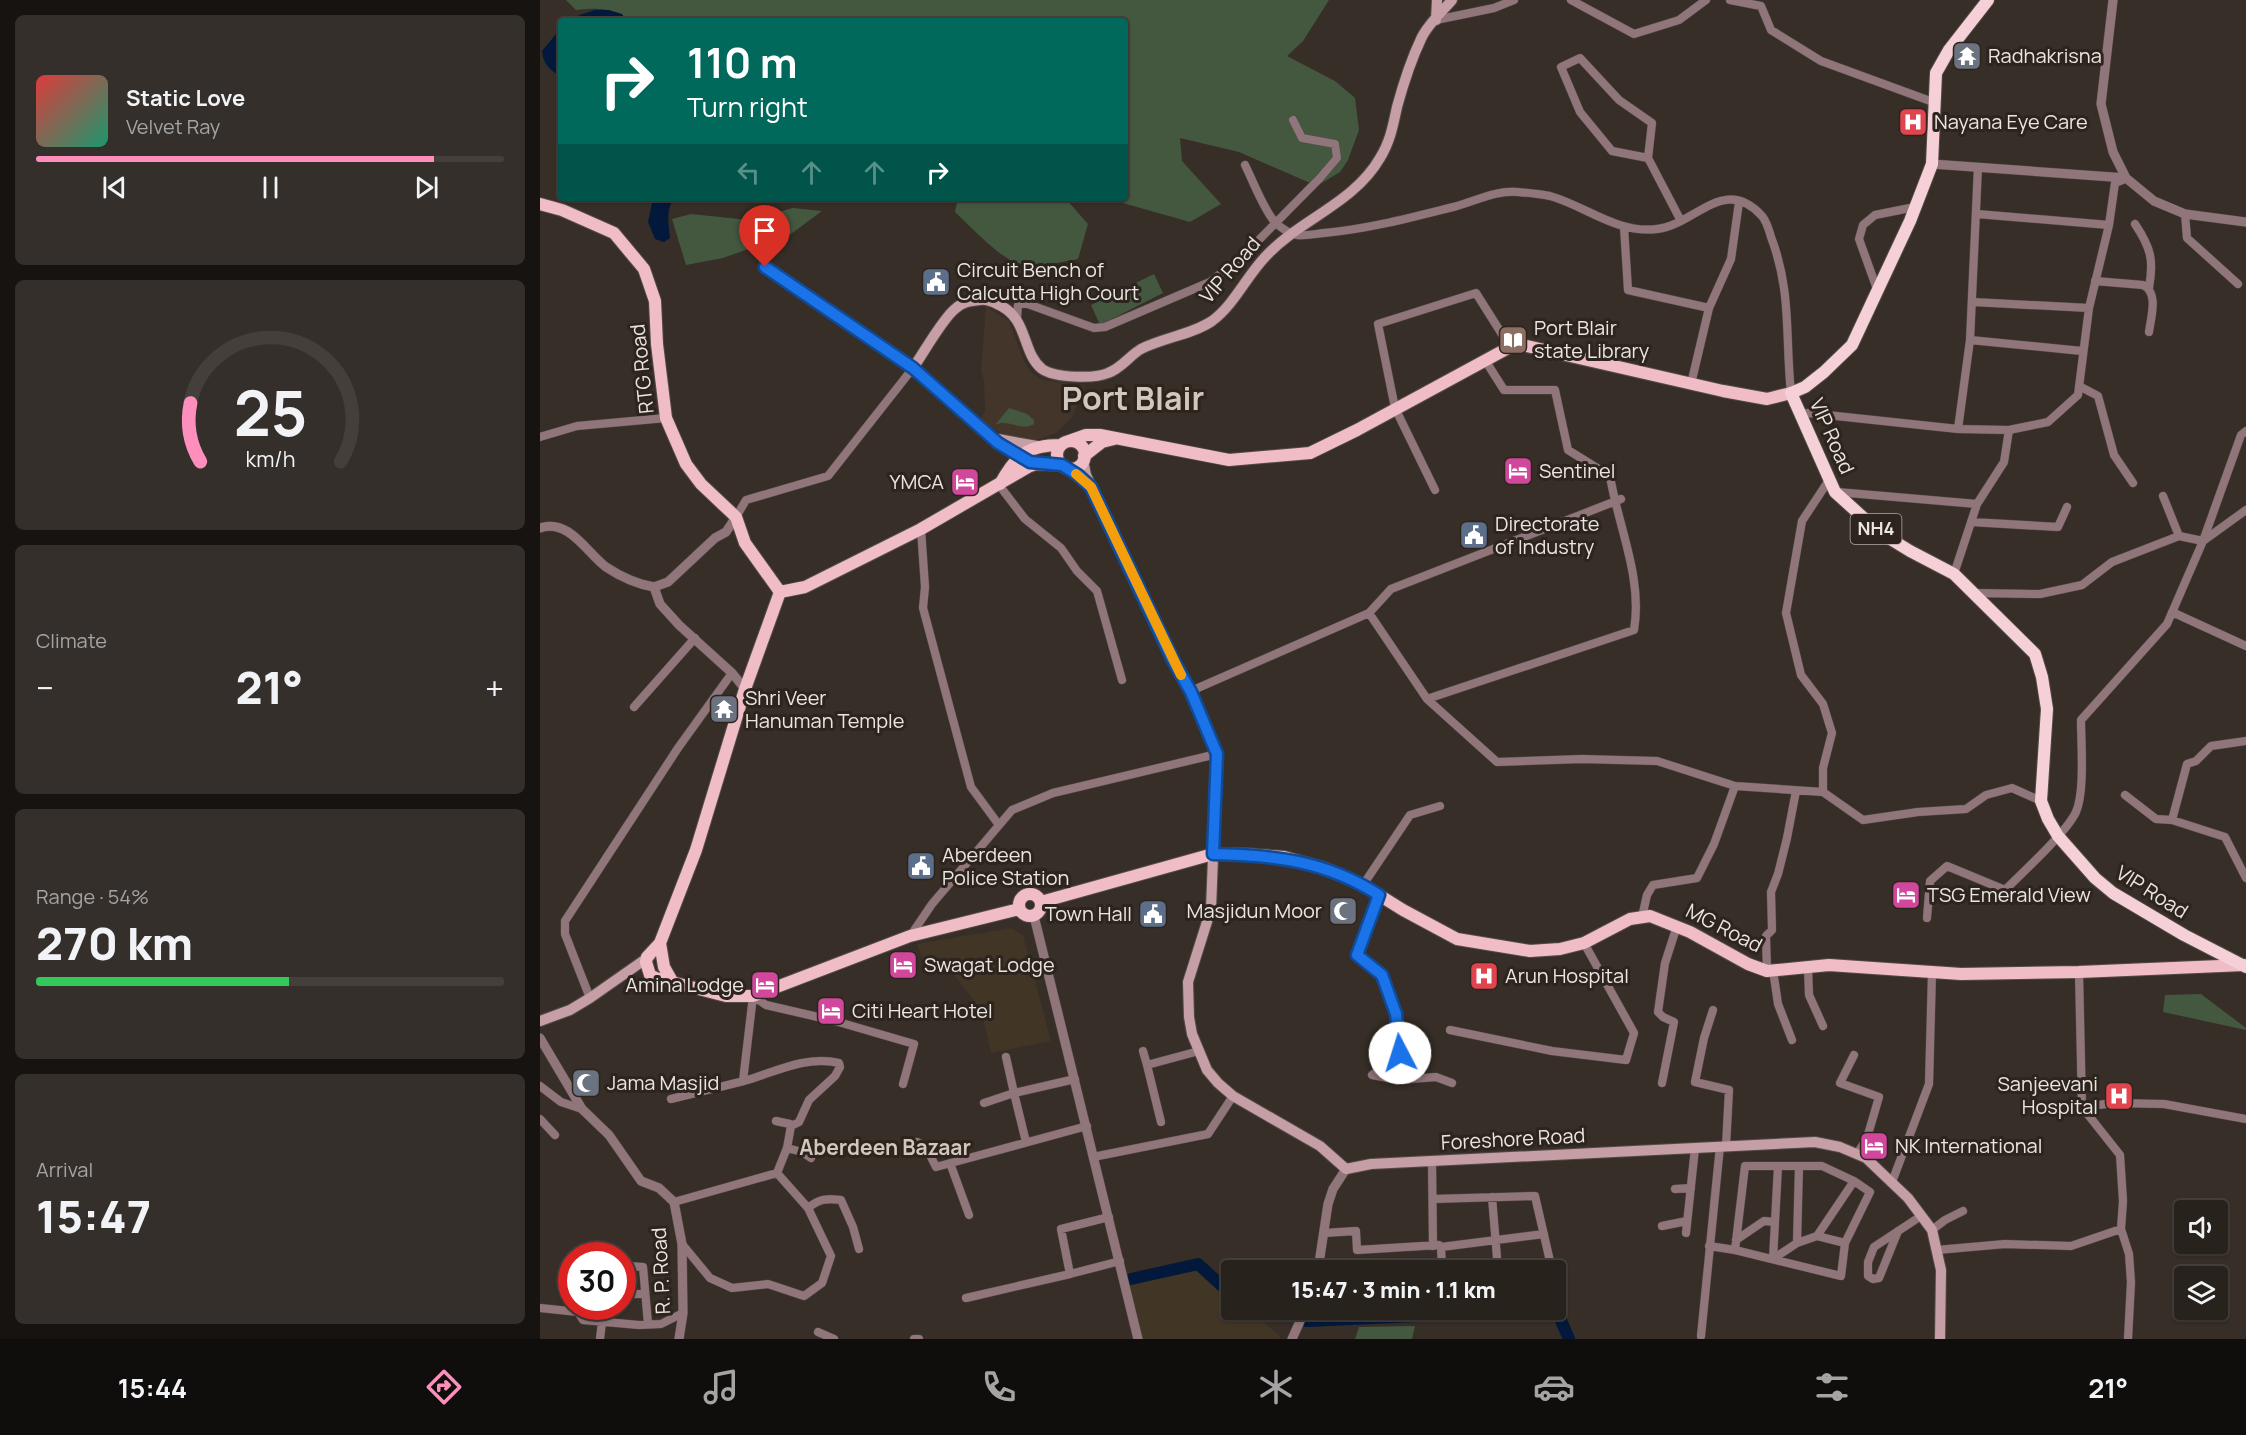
<!DOCTYPE html>
<meta charset="utf-8">
<style>
body{margin:0;font-family:Manrope,sans-serif;background:#342f2a;color:#f1f3f6;height:100vh;display:flex;flex-direction:column;font-size:22px;white-space:nowrap}
*{box-sizing:border-box;margin:0}
p{font-size:20px;color:#a5a4a4}
.icon{flex:none;width:33px;height:33px;fill:none;stroke:currentColor;stroke-width:2;stroke-linecap:round;stroke-linejoin:round}
.map{position:relative;flex:1;overflow:hidden}
.details{display:flex;flex-direction:column;gap:15px;padding:15px;background:#161310;width:540px}
.details>*{flex:none}
.hud{position:absolute;left:18px;top:18px;width:570px;height:183px;border-radius:6px;box-shadow:0 2px 4px #0004,0 0 0 2px #443f3b;background:#00695c;color:#fff;overflow:hidden}
.tools{position:absolute;left:1634px;top:1200px;display:grid;gap:12px}
.tools a{display:grid;place-items:center;width:54px;height:54px;border-radius:6px;background:#28221d;box-shadow:0 2px 4px #0004,0 0 0 2px #443f3b;font-size:30px}
.speed{position:absolute;left:18px;top:1242px;display:flex;gap:12px;font-size:30px;font-weight:700;text-align:center}
.speed>*{display:grid;place-content:center;width:78px;height:78px;border-radius:50%;background:#28221d;box-shadow:0 2px 4px #0004,0 0 0 2px #443f3b;line-height:1}
.speed .limit{border:9px solid #d22;background:#fff;color:#111}
.pin{position:absolute;display:grid;place-items:center;width:51px;height:51px;color:#fff;margin:-62px -26px;border-radius:50% 50% 50% 0;rotate:-45deg;box-shadow:0 0 6px #0007}
.pin .icon{rotate:45deg}
.me{position:absolute;width:66px;margin:-33px;rotate:355deg;stroke-linejoin:round;filter:drop-shadow(0 0 4px #0008)}
.turn{display:flex;align-items:center;gap:21px;height:126px;padding:0 30px;font-size:27px}
.turn .icon{width:78px;height:78px;stroke-width:2.5}
.turn b{display:block;font-size:42px;line-height:51px}
.lanes{display:flex;align-items:center;height:57px;padding:0 30px;background:#0003;justify-content:center;gap:30px;direction:ltr}
.lanes .off{opacity:.35}
.big{font-size:45px;font-weight:800;line-height:1.1}
.details .card{flex:1;display:flex;flex-direction:column;justify-content:center;gap:9px;min-width:0;padding:0 21px;border-radius:9px;background:#342f2a}
.details .dial{align-items:center;gap:0}
.dial svg{height:156px;overflow:visible;fill:none;stroke:#443f3b;stroke-width:7;stroke-linecap:round;text-anchor:middle}
.dial text{fill:#f1f3f6;stroke:none}
.song{display:flex;align-items:center;gap:18px}
.cover{width:72px;height:72px;border-radius:9px;background:linear-gradient(135deg,hsl(0 70% 55%),hsl(160 70% 35%))}
.played{height:6px;border-radius:3px;background:linear-gradient(90deg,#fe8ebc 85%,#443f3b 85%)}
.keys{display:flex;justify-content:space-around;direction:ltr}
.heat{display:flex;justify-content:space-between;align-items:center;font-size:33px;direction:ltr}
.charge{height:9px;border-radius:4px;background:linear-gradient(90deg,#34c759 54%,#443f3b 0)}
.trip{position:absolute;left:681px;top:1260px;width:345px;height:60px;border-radius:6px;background:#28221d;box-shadow:0 2px 4px #0004,0 0 0 2px #443f3b;font-weight:800;line-height:60px;text-align:center}
.dock{display:flex;height:96px;justify-content:space-around;align-items:center;background:#100e0c;color:#a5a4a4}
.dock .icon{width:42px;height:42px}
.dock .selected{color:#fe8ebc}
.dock b{font-size:27px;color:#f1f3f6}
main{display:flex;flex:1;min-height:0}
.map>svg:first-child{display:block}
</style>
<main>
<section class="details">
<div class="card">
<div class="song"><i class="cover"></i><div><b>Static Love</b><p>Velvet Ray</p></div></div>
<div class="played"></div>
<div class="keys"><svg class="icon" aria-label="previous" viewBox="0 0 24 24"><path d="M18 5L8 12l10 7zM5 5v14"/></svg><svg class="icon" aria-label="pause" viewBox="0 0 24 24"><path d="M8 5v14M16 5v14"/></svg><svg class="icon" aria-label="next" viewBox="0 0 24 24"><path d="M6 5l10 7-10 7zM19 5v14"/></svg></div>
</div>
<div class="card dial"><svg viewBox="0 0 100 80">
<path d="M14 69A42 42 0 1 1 86 69"/>
<path d="M14 69A42 42 0 0 1 9 39" stroke="#fe8ebc"/>
<text x="50" y="56" font-size="32" font-weight="700">25</text>
<text x="50" y="72" font-size="11">km/h</text>
</svg></div>
<div class="card"><p>Climate</p>
<div class="heat"><a>−</a><b class="big">21°</b><a>+</a></div>
</div>
<div class="card"><p>Range · 54%</p><b class="big">270 km</b><div class="charge"></div></div>
<div class="card"><p>Arrival</p><b class="big">15:47</b></div>
</section>
<div class="map">
<svg width="1706" height="1339" viewBox="0 0 1706 1339">
<rect width="100%" height="100%" fill="#362e27"/>
<path fill="#44352b" d="M446,307L469,321L485,363L492,373L503,380L545,386L531,419L516,433L499,439L481,440L461,434L440,420L445,411L444,380L441,371Z"/>
<path fill="#413526" d="M471,928L483,935L511,1041L451,1053L441,1010L405,963L383,961L377,944Z
M657,1268L691,1296L692,1310H708L740,1336L739,1339H603L588,1282Z"/>
<path fill="#44583f" d="M26,0H789L763,41L747,56L795,81L815,98L819,130L808,160L800,172L777,186L699,152L640,138L642,161L681,204L650,222L565,198H585V21H86C72,6 55,8 36,10Z
M418,198H525L548,224L538,259C520,262 495,269 477,263C460,258 429,225 415,212Z
M253,208L282,211L251,234L183,258L146,265L132,219L151,214L209,220Z
M614,274L623,293L560,325L551,305Z
M469,408L487,414L494,420V424C481,432 468,418 455,425Z
M1661,994L1706,1028V1030L1623,1012L1625,995Z
M875,1326L872,1339H815L819,1327Z"/>
<path fill="#02193b" d="M55,10H69L82,14L86,21H29L40,15Z
M21,28V77C11,70 3,65 2,51Z
M113,198H135C125,208 129,225 130,238L124,242L115,239L108,222Z"/>
<g fill="none" stroke-linecap="round" stroke-linejoin="round">
<path stroke="#02193b" stroke-width="12" d="M591,1279L658,1264L692,1295
M1016,1309L1029,1339
M713,1310L752,1314L767,1321L1009,1310"/>
<g stroke="#534b45" stroke-width="9">
<path id="minor" d="M1031,0L1094,34L1139,20L1166,0
M1190,0L1221,6L1231,30L1281,61L1393,102
M896,20L954,8L974,0
M1108,158L1072,151L1040,112L1021,67L1040,58L1079,100L1112,123L1108,158L1141,221
M705,165C713,181 723,208 734,221C739,227 750,234 757,235C766,236 775,234 784,233C829,229 873,217 917,206C938,200 956,190 978,192C988,193 1000,194 1010,196C1046,206 1077,234 1117,229C1155,225 1184,174 1222,216C1227,222 1229,230 1231,237C1252,292 1245,337 1251,393
M1437,214L1569,225
M1645,214L1647,238L1698,284
M1595,224C1611,248 1614,260 1609,288
M1084,227L1088,290L1169,308
M1555,281L1603,285C1619,293 1611,316 1609,332
M1337,289L1319,239L1323,225L1335,215L1375,207
M1433,302L1549,308
M477,318L478,305L485,303L554,328L565,327L670,282L704,255L780,178L797,158L795,144L762,138L753,120
M1430,340L1542,351
M1151,384L1169,308L1191,259L1199,202
M1539,386L1558,396L1574,455L1593,483
M1260,414L1268,413L1418,429L1469,430L1508,422L1538,395L1549,308L1569,225L1575,183L1585,179
M1418,429L1430,340L1438,167
M0,437L37,426L126,418
M459,485L485,519L521,548L537,571L557,591L582,680
M895,490L855,408L838,324L936,293L970,347
M1297,492L1437,504L1464,462L1469,430
M1623,496L1639,536
M196,517L206,500L288,476L373,368L225,267
M1431,522L1518,527L1527,507
M381,529L385,587L383,608L431,787L459,825
M1414,574L1437,504
M1434,593L1500,594L1542,585L1572,562L1639,536L1663,541L1701,435L1706,431
M1632,612L1706,646
M829,613L887,699L957,762L1042,759L1117,761L1195,786L1283,792V768L1292,733L1283,704L1261,675L1246,613L1262,521L1289,480
M651,691L829,613L851,589L1081,499
M887,699L1094,630C1103,578 1078,526 1070,476L1028,450L1015,390H964L945,360
M94,707L155,638
M1283,792L1323,820L1378,812L1426,809L1446,795L1472,788L1501,801
M1585,795L1616,819L1632,820L1685,837L1706,878
M1632,820L1647,764L1656,761L1671,746L1706,741
M823,885L870,815L900,806
M839,895L817,955L842,975L856,1014L859,1053L832,1075L858,1080L896,1077L912,1083
M1102,917L1107,895L1113,885L1157,878L1174,844L1195,786
M1387,918L1390,881L1407,866L1465,890C1483,872 1526,833 1536,812C1545,792 1541,743 1541,720L1627,624L1663,541L1706,510
M371,935L392,904L472,810L513,793L677,754
M1268,968L1269,995L1283,1026
M1233,970L1238,1004L1252,1040
M1227,971L1226,936L1232,930L1231,892L1238,874L1247,838L1256,791
M1539,972L1542,1107L1574,1103L1624,1104L1706,1119
M213,996L226,1005L295,1021L374,1044L363,1084
M50,998L25,934V921L138,748L192,673
M1173,1010L1164,1038L1155,1082L1189,1090L1186,1146
M910,1030L1012,1051L1086,1060L1094,1033L1044,943
M603,1051L607,1065
M1314,1055L1300,1083L1339,1097L1327,1138L1317,1154
M203,1081L213,996
M1122,1083L1134,1022L1123,1017L1118,1012L1125,963L1137,926
M0,1086L21,1102L42,1109
M131,1099C155,1093 180,1087 204,1081C235,1072 267,1055 299,1063L300,1067L295,1076L269,1100L259,1122L251,1126L247,1148L237,1173
M444,1103L474,1093L466,1057
M1542,1107L1580,1155L1583,1201L1581,1229L1589,1254L1591,1282L1588,1339
M0,1119L15,1135
M236,1121L250,1124L251,1126
M621,1122L607,1065L659,1051
M377,1142L386,1147L396,1167L547,1126
M486,1142L474,1093L535,1079
M247,1148L262,1152L271,1158
M553,1157L668,1134L693,1096
M892,1161L893,1246
M410,1163L429,1215
M1352,1182L1389,1084L1392,973
M1135,1189L1151,1188
M952,1197L958,1270
M893,1199L995,1196L1012,1270
M134,1202L237,1173L268,1208L291,1256L282,1283L264,1296L228,1284L192,1288L170,1278L142,1244
M268,1208C279,1199 286,1198 301,1200L313,1227L319,1249
M569,1217L521,1229L530,1274L580,1261
M1122,1226L1147,1221
M1392,1230L1405,1220L1423,1211
M1358,1231L1339,1278L1333,1279L1328,1276V1262L1334,1247L1381,1216
M784,1233L816,1231L817,1250L899,1245L901,1247L1004,1234
M1146,1233L1155,1148
M1277,1236L1305,1243
M1196,1240L1224,1221L1235,1222
M1257,1243L1259,1166
M1169,1246L1195,1250L1301,1276L1305,1243L1330,1192L1314,1181L1282,1166H1205L1195,1250
M901,1247L902,1270
M1397,1250L1465,1244L1531,1246L1581,1229
M1233,1259L1257,1243L1277,1236L1314,1181
M1233,1259L1238,1166
M87,1266L103,1267L108,1324
M1016,1288V1291
M82,1294H105
M426,1298L530,1274
M0,1308L38,1312L43,1320L99,1325L121,1324L143,1313
M278,1332L294,1339
M1161,1336L1180,1146
M60,1339L62,1322
M374,1339H379"/>
</g>
<g stroke="#534b45" stroke-width="10">
<path id="tertiary" d="M1573,0L1561,104L1573,152L1586,178
M1392,164L1586,178L1614,201L1645,214L1706,222
M0,528C29,518 47,553 66,567C81,577 96,584 114,587L120,604L139,625L192,673L205,689
M114,587L128,582L175,538L186,532L196,517
M494,916L598,1339
M0,1038L42,1109L69,1135L101,1181L119,1188L134,1202L142,1244L143,1313L139,1339
M778,1270L788,1204L793,1189L806,1169
M752,1339L765,1310"/>
</g>
<g stroke="#534b45" stroke-width="12">
<path id="secondary" d="M896,20L897,0
M458,439L497,446
M485,460L458,443L373,368C383,354 403,318 415,309C422,302 430,301 440,300C446,299 451,301 457,304C489,317 481,352 502,369C515,378 554,379 568,373C582,368 589,356 601,349C623,338 653,334 672,321C695,304 707,275 727,255C761,219 814,203 840,158C850,142 853,126 857,107C863,85 871,60 881,39C887,25 902,12 912,0
M543,460L546,475L633,660L651,691L677,754L671,909L648,982L649,1017L652,1034L667,1070L678,1083L693,1096L780,1146L806,1169L831,1164L1275,1142L1300,1147L1326,1158L1368,1198L1392,1230L1401,1270L1400,1339
M526,468L549,485
M0,1021L30,1010L50,998L110,956"/>
</g>
<g stroke="#534b45" stroke-width="14">
<path id="primary" d="M0,204L22,210L74,233L104,269L115,301L117,344L126,418L146,464L161,484L196,517L205,543L240,592
M529,441L546,435H560L689,460L770,453L817,430L970,347L982,345L1183,391L1227,399L1251,393
M517 455a14 14 0 1 1 28 0a14 14 0 1 1-28 0Z
M544,456L562,442L574,439
M460,484C476,455 487,445 521,445
M479 905a11 11 0 1 1 22 0a11 11 0 1 1-22 0Z
M501,902L673,854H703L744,857L784,868L823,885L863,910L917,939L990,951L1020,949L1044,943L1090,919L1110,916L1150,932L1208,964L1227,971L1289,965L1421,974L1539,972L1704,965
M479,909L370,936L213,996H186L116,978L110,975L106,962L107,957L120,943L156,850L205,689L240,592L265,587L381,529L488,467L496,464L522,465
M120,943L124,967L133,983"/>
</g>
<g stroke="#534b45" stroke-width="14">
<path id="trunk" d="M1448,0L1409,50L1396,73L1392,164L1370,221L1312,345L1284,372L1265,387L1251,393L1295,492L1339,532L1370,551L1414,574L1495,654L1502,677L1507,709L1501,801L1508,819L1518,836L1555,878L1573,893L1644,935L1706,967"/>
</g>
<use href="#minor" stroke="#90767b" stroke-width="8"/>
<use href="#tertiary" stroke="#90767b" stroke-width="9"/>
<use href="#secondary" stroke="#c69ea6" stroke-width="10"/>
<use href="#primary" stroke="#f0bcc6" stroke-width="12"/>
<use href="#trunk" stroke="#f6d0d7" stroke-width="12"/>
</g>
<g fill="none" stroke-linecap="round" stroke-linejoin="round">
<g stroke="#114b97" stroke-width="15">
<path id="route" d="M225,267L373,368L458,443L490,462L522,465L538,475L551,487L633,660L651,692L677,754L673,854C734,855 786,861 839,895L817,955L842,975L856,1014L860,1053"/>
</g>
<use href="#route" stroke="#1a73e8" stroke-width="10"/>
<path stroke="#f59e0b" stroke-width="10" d="M536,474L551,487L641,675"/>
</g>
<defs>
<g id="temple-square" transform="scale(1.5)"><rect x="-9" y="-9" width="18" height="18" rx="4" fill="#6b7280" stroke="#2c241d"/><path d="M0-6L5-2H3V0L6.5 2.5H4V6H1.5V3h-3V6H-4V2.5H-6.5L-3 0V-2H-5Z" fill="#fff"/></g>
<g id="hospital-square" transform="scale(1.5)"><rect x="-9" y="-9" width="18" height="18" rx="4" fill="#e0444e" stroke="#2c241d"/><path d="M-5-5h3v3.5h4V-5h3V5h-3V1.5h-4V5h-3Z" fill="#fff"/></g>
<g id="civic-square" transform="scale(1.5)"><rect x="-9" y="-9" width="18" height="18" rx="4" fill="#5c6f8a" stroke="#2c241d"/><path d="M-.6-6.5H3V-4.5H.6V-3L4-1V1h2V6H-6V1h2V-1L-.6-3ZM-1.2 2.5V6h2.4V2.5Z" fill="#fff"/></g>
<g id="library-square" transform="scale(1.5)"><rect x="-9" y="-9" width="18" height="18" rx="4" fill="#8d6e63" stroke="#2c241d"/><path d="M-6-4Q-3-5.5-.7-3.5V5Q-3 3-6 4ZM6-4Q3-5.5 .7-3.5V5Q3 3 6 4Z" fill="#fff"/></g>
<g id="hotel-square" transform="scale(1.5)"><rect x="-9" y="-9" width="18" height="18" rx="4" fill="#d1479c" stroke="#2c241d"/><path d="M-6-4.5h1.5V1H6V5H4.5V3h-9V5H-6ZM-4 0a1.8 1.8 0 1 1 3.6 0ZM.5 0V-2.5h3Q6-2.5 6 0Z" fill="#fff"/></g>
<g id="mosque-square" transform="scale(1.5)"><rect x="-9" y="-9" width="18" height="18" rx="4" fill="#6b7280" stroke="#2c241d"/><path d="M3.5-4.9A6 6 0 1 0 3.5 4.9A5 5 0 1 1 3.5-4.9Z" fill="#fff"/></g>
</defs>
<g fill-rule="evenodd">
<use href="#temple-square" x="1427" y="56"/>
<use href="#hospital-square" x="1373" y="122"/>
<use href="#civic-square" x="396" y="282"/>
<use href="#library-square" x="973" y="340"/>
<use href="#hotel-square" x="978" y="471"/>
<use href="#hotel-square" x="425" y="482"/>
<use href="#civic-square" x="934" y="535"/>
<use href="#temple-square" x="184" y="709"/>
<use href="#civic-square" x="381" y="866"/>
<use href="#hotel-square" x="1366" y="895"/>
<use href="#mosque-square" x="803" y="911"/>
<use href="#civic-square" x="613" y="914"/>
<use href="#hotel-square" x="363" y="965"/>
<use href="#hospital-square" x="944" y="976"/>
<use href="#hotel-square" x="225" y="985"/>
<use href="#hotel-square" x="291" y="1011"/>
<use href="#mosque-square" x="46" y="1083"/>
<use href="#hospital-square" x="1579" y="1096"/>
<use href="#hotel-square" x="1334" y="1146"/>
</g>
<g text-anchor="middle" stroke-width="6" stroke-linejoin="round" paint-order="stroke">
<rect fill="#2c241d" stroke="#b2aba6" stroke-width="1.5" x="1310.5" y="514" width="51" height="30" rx="4.5"/>
<g font-size="18" font-weight="bold" fill="#ebe5e1">
<text x="1336" y="535">NH4</text>
</g>
<g font-size="20" fill="#ebe5e1" stroke="#2c241d" text-anchor="start">
<text x="1448" y="63">Radhakrisna</text>
<text x="1394" y="129">Nayana Eye Care</text>
<text x="417" y="277">Circuit Bench of<tspan x="417" dy="23">Calcutta High Court</tspan></text>
<text x="994" y="335">Port Blair<tspan x="994" dy="23">state Library</tspan></text>
<text x="999" y="478">Sentinel</text>
<text x="404" y="489" text-anchor="end">YMCA</text>
<text x="955" y="531">Directorate<tspan x="955" dy="23">of Industry</tspan></text>
<text x="205" y="705">Shri Veer<tspan x="205" dy="23">Hanuman Temple</tspan></text>
<text x="402" y="862">Aberdeen<tspan x="402" dy="23">Police Station</tspan></text>
<text x="1387" y="902">TSG Emerald View</text>
<text x="782" y="918" text-anchor="end">Masjidun Moor</text>
<text x="592" y="921" text-anchor="end">Town Hall</text>
<text x="384" y="972">Swagat Lodge</text>
<text x="965" y="983">Arun Hospital</text>
<text x="204" y="992" text-anchor="end">Amina Lodge</text>
<text x="312" y="1018">Citi Heart Hotel</text>
<text x="67" y="1090">Jama Masjid</text>
<text x="1558" y="1091" text-anchor="end">Sanjeevani<tspan x="1558" dy="23">Hospital</tspan></text>
<text x="1355" y="1153">NK International</text>
</g>
<g font-size="20" fill="#ebe5e1" stroke="#2c241d">
<text transform="translate(690 270) rotate(-49)" y="7">VIP Road</text>
<text transform="translate(102 369) rotate(-96)" y="7">RTG Road</text>
<text transform="translate(1292 436) rotate(66)" y="7">VIP Road</text>
<text transform="translate(1612 892) rotate(32)" y="7">VIP Road</text>
<text transform="translate(1184 928) rotate(27)" y="7">MG Road</text>
<text transform="translate(973 1139) rotate(-3)" y="7">Foreshore Road</text>
<text transform="translate(121 1271) rotate(-93)" y="7">R. P. Road</text>
</g>
<g font-size="21" font-weight="bold" fill="#d2c6be" stroke="#2c241d">
<text x="345" y="1155">Aberdeen Bazaar</text>
</g>
<g font-size="32" font-weight="bold" fill="#d2c6be" stroke="#2c241d">
<text x="593" y="410">Port Blair</text>
</g>
</g>
</svg>
<div class="tools">
<a><svg class="icon" aria-label="sound" viewBox="0 0 24 24"><path d="M4 9h4l5-4v14l-5-4H4zM17 9q2 3 0 6"/></svg></a>
<a><svg class="icon" aria-label="layers" viewBox="0 0 24 24"><path d="M12 4l9 5-9 5-9-5zM3 14l9 5 9-5"/></svg></a>
</div>
<div class="speed"><div class="limit">30</div></div>
<div class="pin" style="left:225px;top:267px;background:#d93025"><svg class="icon" aria-label="arrive" viewBox="0 0 24 24"><path d="M6 21V4h12l-3 4 3 4H6"/></svg></div>
<svg class="me" style="left:860px;top:1053px" viewBox="-20 -20 40 40"><circle r="19" fill="#fff"/><path d="M0-13L10 11 0 6-10 11z" fill="#1a73e8"/></svg>
<div class="trip">15:47 · 3 min · 1.1 km</div>
<div class="hud">
<div class="turn"><svg class="icon" aria-label="right" viewBox="0 0 24 24"><path d="M7 20v-9h11M14 6l5 5-5 5"/></svg><div><b>110 m</b>Turn right</div></div>
<div class="lanes"><svg class="icon off" aria-label="left" viewBox="0 0 24 24"><path d="M17 20v-9H6M10 6l-5 5 5 5"/></svg><svg class="icon off" aria-label="ahead" viewBox="0 0 24 24"><path d="M12 20V5M6 11l6-6 6 6"/></svg><svg class="icon off" aria-label="ahead" viewBox="0 0 24 24"><path d="M12 20V5M6 11l6-6 6 6"/></svg><svg class="icon" aria-label="right" viewBox="0 0 24 24"><path d="M7 20v-9h11M14 6l5 5-5 5"/></svg></div>
</div>
</div>
</main>
<nav class="dock">
<b>15:44</b>
<svg class="icon selected" aria-label="directions" viewBox="0 0 24 24"><path d="M12 3l9 9-9 9-9-9zM9 14v-3h6M13 9l2 2-2 2"/></svg>
<svg class="icon" aria-label="music" viewBox="0 0 24 24"><path d="M9 18V5l10-2v13"/><circle cx="6" cy="18" r="3"/><circle cx="16" cy="16" r="3"/></svg>
<svg class="icon" aria-label="phone" viewBox="0 0 24 24"><path d="M5 4h4l2 5-3 2q2 4 5 5l2-3 5 2v4C11 20 4 13 5 4z"/></svg>
<svg class="icon" aria-label="climate" viewBox="0 0 24 24"><path d="M12 3v18M4 7l16 10M4 17L20 7"/></svg>
<svg class="icon" aria-label="car" viewBox="0 0 24 24"><path d="M5 17H2v-5l4-1 3-4h7l3 4 3 1v5h-3M9 17h6M6 11h13"/><circle cx="7" cy="17" r="2"/><circle cx="17" cy="17" r="2"/></svg>
<svg class="icon" aria-label="filters" viewBox="0 0 24 24"><path d="M4 7h16M4 17h16"/><circle cx="9" cy="7" r="2"/><circle cx="15" cy="17" r="2"/></svg>
<b>21°</b>
</nav>
